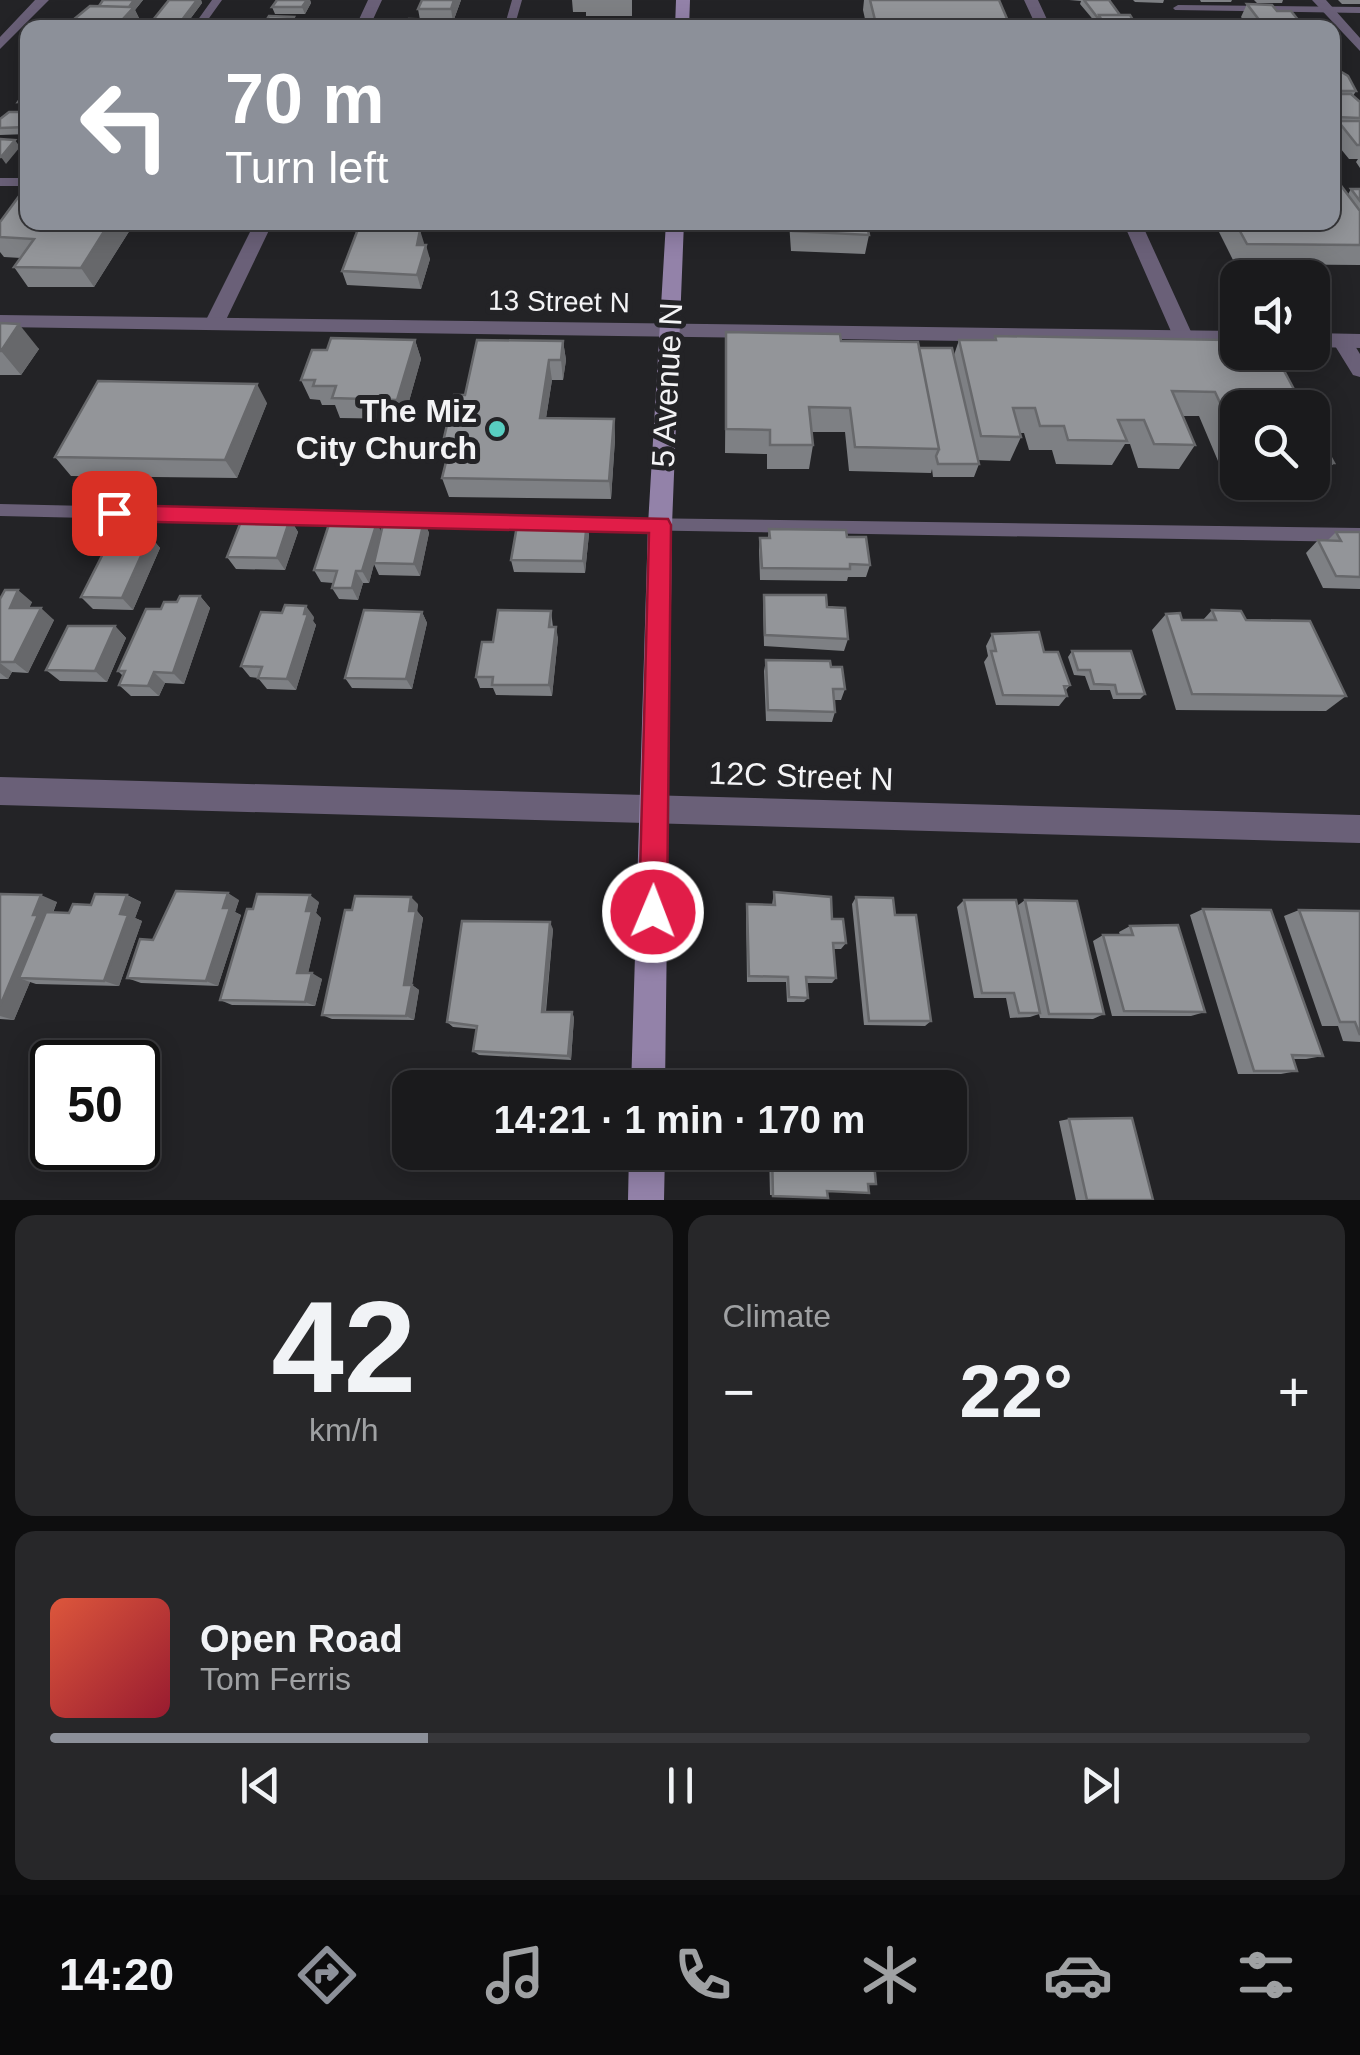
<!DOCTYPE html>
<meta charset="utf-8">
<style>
body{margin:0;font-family:Arial,sans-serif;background:#272729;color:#f1f3f6;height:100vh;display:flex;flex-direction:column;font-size:38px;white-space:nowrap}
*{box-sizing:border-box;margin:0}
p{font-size:32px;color:#9fa1a3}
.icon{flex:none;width:55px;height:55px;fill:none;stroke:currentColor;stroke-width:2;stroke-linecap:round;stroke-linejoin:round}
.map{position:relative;height:1200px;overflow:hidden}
.sheet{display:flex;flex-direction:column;gap:15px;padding:15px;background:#0e0e0f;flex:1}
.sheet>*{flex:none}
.top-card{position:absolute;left:20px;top:20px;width:1320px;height:210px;border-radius:20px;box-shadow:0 5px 25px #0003,0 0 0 2px #38383b;background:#8c9099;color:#fff;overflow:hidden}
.tools{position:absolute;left:1220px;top:260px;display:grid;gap:20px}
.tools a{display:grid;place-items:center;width:110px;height:110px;border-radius:20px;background:#1a1a1c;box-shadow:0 5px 25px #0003,0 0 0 2px #38383b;font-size:50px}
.speed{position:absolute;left:30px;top:1040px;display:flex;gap:20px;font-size:50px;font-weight:700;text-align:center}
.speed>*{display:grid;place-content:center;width:130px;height:130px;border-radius:50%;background:#1a1a1c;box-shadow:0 5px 25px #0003,0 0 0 2px #38383b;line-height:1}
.speed .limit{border:5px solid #111;border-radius:15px;background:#fff;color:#111}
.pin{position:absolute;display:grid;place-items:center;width:85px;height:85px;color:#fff;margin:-42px;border-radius:20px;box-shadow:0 5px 15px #0006}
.me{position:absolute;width:110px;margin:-55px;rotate:1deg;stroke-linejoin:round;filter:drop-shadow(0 0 8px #0008)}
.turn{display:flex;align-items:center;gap:35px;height:210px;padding:0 40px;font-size:45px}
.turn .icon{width:130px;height:130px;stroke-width:2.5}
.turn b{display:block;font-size:70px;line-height:85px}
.big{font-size:75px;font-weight:700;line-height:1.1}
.sheet .card{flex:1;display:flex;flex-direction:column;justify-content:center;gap:15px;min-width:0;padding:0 35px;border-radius:20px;background:#272729}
.sheet .dial{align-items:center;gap:0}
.dial b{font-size:130px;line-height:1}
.song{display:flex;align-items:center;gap:30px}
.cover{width:120px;height:120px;border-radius:15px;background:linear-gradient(135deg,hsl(10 70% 55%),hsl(350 70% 35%))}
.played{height:10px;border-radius:5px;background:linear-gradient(90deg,#8c9099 30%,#38383b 30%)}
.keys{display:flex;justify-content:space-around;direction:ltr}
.heat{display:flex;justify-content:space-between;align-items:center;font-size:55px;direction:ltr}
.sheet .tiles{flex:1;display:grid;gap:15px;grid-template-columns:1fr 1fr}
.card:last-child{grid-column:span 2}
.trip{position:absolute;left:392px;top:1070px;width:575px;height:100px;border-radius:20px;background:#1a1a1c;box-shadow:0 5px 25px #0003,0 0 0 2px #38383b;font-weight:700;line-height:100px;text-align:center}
.dock{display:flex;height:160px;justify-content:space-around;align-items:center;background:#0a0a0b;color:#9fa1a3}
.dock .icon{width:70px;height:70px}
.dock .current{color:#8c9099}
.dock b{font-size:45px;color:#f1f3f6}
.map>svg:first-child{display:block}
</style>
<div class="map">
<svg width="1360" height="1200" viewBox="0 0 1360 1200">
<rect width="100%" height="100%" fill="#232326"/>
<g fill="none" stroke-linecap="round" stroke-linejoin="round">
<path fill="#6a6078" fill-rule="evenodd" d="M212,0H222L202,28H192Z
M512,0H522L514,28H504Z
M1178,5L1360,7V13L1175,10L1173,8Z
M0,178H28V186H0Z
M0,504L539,516L547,522L539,528L0,516Z
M565,517L1360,528V542L565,529L557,523Z"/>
<path fill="#6a6078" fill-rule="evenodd" d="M35,0H49L0,49V37Z
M368,0H382L369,28H355Z
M1024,0H1038L1051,28H1037Z
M1312,0H1326L1360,38V51Z
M255,222H273L224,324L221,329H207L204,324Z
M1123,222H1141L1193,336L1190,341H1176L1173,336Z
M1342,334L1349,336L1360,354V377L1353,375L1332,341Z
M0,777L1360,815V843L0,805Z"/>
<path fill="#6a6078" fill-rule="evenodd" d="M0,315L1238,331V345L0,327Z
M1312,333L1360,334V348L1312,347Z"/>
<path fill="#9382a9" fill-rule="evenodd" d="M676,0H690L689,28H675Z
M666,222H684L672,525L665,1088H631L648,525Z
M629,1152H665L664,1200H628Z"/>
</g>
<path fill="#7e8084" d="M103,0H143L135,10L140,20L133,28H68L75,24L73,20L99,6Z
M169,0H201L202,3L185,26H156L153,20Z
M277,0H310L311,3L305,14H275L272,7Z
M422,0H461L453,22L420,20L418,9Z
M572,0H632V16H586V12H573Z
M864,0H999L1011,28H867L863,10Z
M1069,0H1111L1110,1L1120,15L1138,28H1094L1096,23L1080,4L1081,1Z
M1133,0H1164L1163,3L1135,2Z
M1200,0H1232L1231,2H1201Z
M1254,0H1283L1282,3H1257Z
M1338,0H1360V4H1342Z
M1247,4L1277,11L1303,26L1302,28H1249L1241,17Z
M1332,70L1356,91L1353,96L1360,102V168L1356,162L1358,159H1349L1332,138Z
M28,88V108L23,109L18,102Z
M28,112V134L0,135V128Z
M1351,189H1360V265L1235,264L1214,222H1332Z
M0,222H135L94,287H28L14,267L21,258L4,257L0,252Z
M789,222H862L869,235L865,254L791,251Z
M934,222H1035L1034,226L935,225Z
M417,230L430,259L421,289L347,285L342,271Z
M0,323L39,349L21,375H0Z
M726,332L919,348L954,355L959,340H994L995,336L1228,340L1238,408V462L1218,461L1199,416H1183L1195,445L1179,469L1138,468L1130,444H1125L1112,465L1056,464L1052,450H1029L1024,433H1020L1021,437L1010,461L978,460L979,464L974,477H933L932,469L931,473L849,471L845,432H812L813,445L809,469H767V454L725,453Z
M415,340L421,359L404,419L340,418L335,405H322L320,400L310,399L301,380L327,350Z
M563,341L566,360L563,380H552L546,418L614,419L615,439L611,499L449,497L442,478L448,457L443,442L465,395Z
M267,403L237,478L71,476L55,457Z
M1312,424L1334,463L1312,487L1270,486L1269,482H1312Z
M290,519L298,532L285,570L236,569L227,557Z
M424,521L429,533L420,576L379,575L374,564L369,583H363L358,600L339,599L332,588L333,583L321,582L314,570L381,532Z
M769,529L847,537L870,565L866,577H848L847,581L760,580L759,550L760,538H768Z
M1336,532H1360V589L1323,588L1306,553L1318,540L1327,541Z
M589,534L585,573L514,572L511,560Z
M150,536L160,548L133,610L93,609L81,597Z
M764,595L827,607L848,639L844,651L764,646L763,606Z
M200,596L210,608L184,684L165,683L159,696H131L119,685L123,676L118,671L161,609L177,602Z
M0,599L32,602L29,608L54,620L28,673L12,672L8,679H0Z
M1212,610L1246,620L1346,696L1326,711L1176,710L1152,630L1166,614L1182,620H1203Z
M551,611L553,627L558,638L552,696L496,695L493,688H480L476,677L493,642Z
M422,612L427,623L412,689L352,688L345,678Z
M314,617L313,621L316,625L296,690L267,689L258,678L250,677L241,666Z
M115,626L126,638L107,682L60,681L46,670Z
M992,634L1044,652L1070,685L1066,690L1067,696L1059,706L996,705L984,662L988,656L986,646Z
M1072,651L1145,694L1140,699H1113L1110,690H1090L1085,676L1074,675L1068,657Z
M766,660L831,667L845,689L841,700H834L835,712L832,722L766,721L764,671Z
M774,892L832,919L846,943L841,949H834L836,978L832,983H807L808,998L804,1002H787L786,982H747L746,911L747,904L772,905Z
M0,894L57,902L53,913H69L91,905L127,895L141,902L135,918L142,921L119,986L36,984L30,982L14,1020L0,1019Z
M856,897L895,915L931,1021L925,1026L864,1025L852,904Z
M239,900L235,912L241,915L218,986L141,983L127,978L153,940Z
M964,900L1017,906L1025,900L1104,1014L1093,1019L1040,1018L1039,1014L1030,1017L1010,1018L1006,998H974L957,907Z
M319,902L316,913L321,918L308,973L322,979L315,1006L232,1005L220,1000Z
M418,904L417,911L423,918L412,985L419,990L414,1020L332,1019L322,1015Z
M1203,909L1323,1056L1306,1059H1293L1297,1071L1281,1074H1238L1190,915Z
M1299,910L1360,911V1042L1343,1041L1338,1026H1322L1284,916Z
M1130,926L1205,1012L1191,1016H1112L1093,941L1103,935H1120L1119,932Z
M553,929L546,1012L574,1017L571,1060L479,1055L473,1051L476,1029L453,1027L447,1022Z
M1069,1119L1153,1200H1076L1059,1121Z
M769,1152H873L868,1184L827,1191L828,1198L770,1195Z"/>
<path fill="#67686b" d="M134,0H143L135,10L140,20L133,28H126L122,20L129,7Z
M197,0H201L202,3L185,26L182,20Z
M307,0H310L311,3L305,14L302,7Z
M454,0H461L453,22L451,9Z
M294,17L296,23L294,28H288Z
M15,140L20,147L6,164L1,157Z
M110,222H135L94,287L81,268Z
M420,230L424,243L421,259L417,245Z
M426,245L430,259L421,289L417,275Z
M19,324L39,349L21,375L1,351Z
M415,340L421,359L404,419L397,400Z
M563,341L566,360L563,380L561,360Z
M549,360L552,380L543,437L540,418Z
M257,384L267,403L237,478L225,460Z
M614,419L615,439L611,499L609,481Z
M290,519L298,532L285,570L277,558Z
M424,521L429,533L420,576L414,564Z
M587,521L589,534L585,573L583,561Z
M377,522L382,534L369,583L362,571Z
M150,536L160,548L133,610L122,598Z
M356,571L363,583L358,600L352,588Z
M18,590L32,602L23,620L10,608Z
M200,596L210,608L184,684L173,673Z
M306,606L314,617L313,621L316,625L296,690L287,679Z
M41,608L54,620L28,673L14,662Z
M422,612L427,623L412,689L406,679Z
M115,626L126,638L107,682L95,671Z
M556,627L558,638L552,696L549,685Z
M0,663L12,672L8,679L0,673Z
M154,672L165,683L159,696L148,686Z
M228,893L239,900L235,912L241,915L218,986L206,981L223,908Z
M41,895L57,902L50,919L19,978L30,982L14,1020L0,1016V1006Z
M127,895L141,902L135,918L142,921L119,986L104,981L120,914Z
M310,895L319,902L316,913L321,918L307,978L297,973L306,911Z
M411,897L418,904L417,911L423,918L411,990L404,985L409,911Z
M550,922L553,929L545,1016L542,1012Z
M312,973L322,979L315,1006L305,1002Z
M412,985L419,990L414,1020L406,1016Z
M572,1012L574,1017L571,1060L568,1056Z"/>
<path fill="#939599" stroke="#67686b" stroke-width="2.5" d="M103,0H134L129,7L99,6Z
M169,0H197L182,20H153Z
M277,0H307L302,7H272Z
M422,0H454L451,9H418Z
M870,0H999L1011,28H877Z
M1084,0H1109L1120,15H1099L1100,17H1097Z
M1247,4L1272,5L1277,11H1291L1303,26L1263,25Z
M90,6L134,7L122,20H73Z
M1099,15H1130L1138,28H1104Z
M269,16L294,17L288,28L262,27Z
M409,19L445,20L443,28H408Z
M1161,20H1187L1192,28H1165Z
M71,24L103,25L100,28H68Z
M1332,70H1338L1348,76L1356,91H1332Z
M28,88V101L18,102Z
M1332,94H1351L1360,102V118L1336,117L1332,113Z
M9,112H28V125L26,127L0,128V119Z
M1338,121H1360V145H1357Z
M0,139L15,140L1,157H0Z
M1332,183H1339L1360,211V245L1247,244L1235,222H1332Z
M25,188H28V222H110L81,268L14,267L34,239L0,237V222Z
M1351,189H1360V201Z
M792,222H862L867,225L869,235L793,231Z
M386,223H415L413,230H420L417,245H426L417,275L342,271L358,229H384Z
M0,323L19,324L1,351H0Z
M726,332L840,334L841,341L918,342L939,449L855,447L850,408L809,407L813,445H770V430L726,429Z
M995,336L1228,340L1232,347H1238V352H1274L1304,408H1238V437H1236L1215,392L1172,391L1195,445L1154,444L1144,420H1118L1127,441L1068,440L1064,426H1040L1035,408H1013L1021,437L981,436L959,340H996Z
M331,338L415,340L397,400L332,398L336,386H313L315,380H301L312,350H327Z
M477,340L563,341L561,360H549L540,418L614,419L609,481L442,478L451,442H443L454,395H465Z
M919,348H952L979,464H938L936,456L939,449Z
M98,381L257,384L225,460L55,457Z
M1312,424L1334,463H1312Z
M242,519H290L277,558L227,557Z
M384,520L424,521L414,564L374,563Z
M518,520L587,521L583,561L511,560Z
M330,521L377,522L362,571H356L352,588H332L337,571L314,570Z
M769,529L846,530L847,537H866L870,565L850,564V569L762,568L760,538H770Z
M1336,532H1360V577L1336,576L1318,540L1341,541Z
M112,536H150L122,598L81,597Z
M5,590H18L10,608H41L14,662H0V599Z
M764,595H826L827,607L845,608L848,639L765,635Z
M180,596H200L173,673L154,672L148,686L119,685L125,671H118L146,609H161L164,602H177Z
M285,605L306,606L304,614H308L287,679L258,678L262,667L241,666L261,612L282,613Z
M364,610L422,612L406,679L345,678Z
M498,610L551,611L549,627H556L549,685H492L493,677H476L482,642H493Z
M1212,610L1241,611L1246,620L1310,621L1346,696L1192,694L1166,614L1180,613L1182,620H1216Z
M68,626H115L95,671L46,670Z
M1039,632L1044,652H1058L1070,685L1064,686L1067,696L1003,695L991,651H996L992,634Z
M1072,651H1131L1145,694H1117L1115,685L1094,684L1090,670H1078Z
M766,660L830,661L831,667H842L845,689H833L835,712L768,710Z
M176,891L228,893L223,908H230L206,981L127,978L140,939L153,940Z
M774,892L831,897L832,919H843L846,943H833L836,978L806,977L808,998L789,997L788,977L749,976L747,904L775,905Z
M0,894L41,895L33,915H38L0,1006Z
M95,894L127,895L120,914L128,915L104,981L19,978L46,912L69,913L73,904L91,905Z
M257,894L310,895L306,911H312L297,973H312L305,1002L220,1000L247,909H253Z
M355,896L411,897L409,911H416L404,985H412L406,1016L322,1015L345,910H352Z
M856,897L893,898L895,915H916L931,1021H869Z
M964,900H1016L1040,1013H1019L1014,993H982Z
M1025,900L1077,901L1104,1014H1049Z
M1203,909L1271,910L1323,1056L1292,1055L1297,1071H1254Z
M1299,910L1360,911V1035L1355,1022H1340Z
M462,921L550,922L542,1012H572L568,1056L473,1051L477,1026L447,1022Z
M1178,925L1205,1012L1124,1011L1103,935H1133L1130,926Z
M1132,1118L1153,1200H1087L1069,1119Z
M772,1152H873L876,1184H868L869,1193L827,1191L828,1198L773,1196Z"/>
<path fill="#e11d48" stroke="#92132f" stroke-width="2.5" d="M114,505L668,519L671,525L667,912L663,922L653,926L643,922L639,912L649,533L114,521L103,513Z"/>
<circle fill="#58cec1" stroke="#232326" stroke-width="4" cx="497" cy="429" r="10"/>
<g text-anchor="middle" stroke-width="10" stroke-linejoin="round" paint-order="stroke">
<g font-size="28" fill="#f3f3f5" stroke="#232326">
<text transform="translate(559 301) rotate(1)" y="10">13 Street N</text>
</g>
<g font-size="32" fill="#f3f3f5" stroke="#232326">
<text transform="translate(667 385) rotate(-87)" y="11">5 Avenue N</text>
<text transform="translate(801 776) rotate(2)" y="11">12C Street N</text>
</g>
<g font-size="32" font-weight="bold" fill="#f3f3f5" stroke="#232326" text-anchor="end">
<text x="477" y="422">The Miz<tspan x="477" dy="37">City Church</tspan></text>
</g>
</g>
</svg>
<div class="tools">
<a><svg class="icon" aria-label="sound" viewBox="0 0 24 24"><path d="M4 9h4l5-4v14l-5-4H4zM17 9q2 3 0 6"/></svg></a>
<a><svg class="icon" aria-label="search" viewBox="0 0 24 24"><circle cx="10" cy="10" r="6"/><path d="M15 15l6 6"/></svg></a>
</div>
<div class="speed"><div class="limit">50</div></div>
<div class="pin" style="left:114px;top:513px;background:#d93025"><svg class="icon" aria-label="arrive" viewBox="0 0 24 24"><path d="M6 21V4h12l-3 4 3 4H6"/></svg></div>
<svg class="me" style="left:653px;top:912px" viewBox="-20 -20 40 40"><circle r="17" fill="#e11d48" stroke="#fff" stroke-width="3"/><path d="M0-11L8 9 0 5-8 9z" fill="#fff"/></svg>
<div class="trip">14:21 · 1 min · 170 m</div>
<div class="top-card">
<div class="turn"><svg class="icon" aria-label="left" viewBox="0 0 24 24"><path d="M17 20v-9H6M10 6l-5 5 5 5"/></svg><div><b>70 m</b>Turn left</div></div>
</div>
</div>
<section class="sheet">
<div class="tiles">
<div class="card dial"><b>42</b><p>km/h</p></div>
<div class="card"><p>Climate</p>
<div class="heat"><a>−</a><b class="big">22°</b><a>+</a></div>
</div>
<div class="card">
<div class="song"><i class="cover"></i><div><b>Open Road</b><p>Tom Ferris</p></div></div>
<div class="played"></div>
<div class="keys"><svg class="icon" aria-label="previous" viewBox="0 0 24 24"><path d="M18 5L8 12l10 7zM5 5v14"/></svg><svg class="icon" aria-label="pause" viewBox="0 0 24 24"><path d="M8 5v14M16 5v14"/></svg><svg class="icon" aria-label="next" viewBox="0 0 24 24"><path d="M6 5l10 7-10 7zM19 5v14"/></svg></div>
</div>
</div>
</section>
<nav class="dock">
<b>14:20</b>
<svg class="icon current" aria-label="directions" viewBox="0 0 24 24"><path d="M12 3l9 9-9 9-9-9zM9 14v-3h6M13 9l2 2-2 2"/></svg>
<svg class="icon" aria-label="music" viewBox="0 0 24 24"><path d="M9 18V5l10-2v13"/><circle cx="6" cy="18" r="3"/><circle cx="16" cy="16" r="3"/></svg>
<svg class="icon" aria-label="phone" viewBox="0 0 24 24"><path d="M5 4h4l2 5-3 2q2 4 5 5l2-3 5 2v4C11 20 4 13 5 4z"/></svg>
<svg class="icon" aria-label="climate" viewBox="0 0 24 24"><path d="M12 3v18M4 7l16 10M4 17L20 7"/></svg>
<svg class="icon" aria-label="car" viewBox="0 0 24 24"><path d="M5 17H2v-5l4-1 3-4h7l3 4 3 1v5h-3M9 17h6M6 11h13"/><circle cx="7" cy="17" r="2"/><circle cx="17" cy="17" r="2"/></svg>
<svg class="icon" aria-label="filters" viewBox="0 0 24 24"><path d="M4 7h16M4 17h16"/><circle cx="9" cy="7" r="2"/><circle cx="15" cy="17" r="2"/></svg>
</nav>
